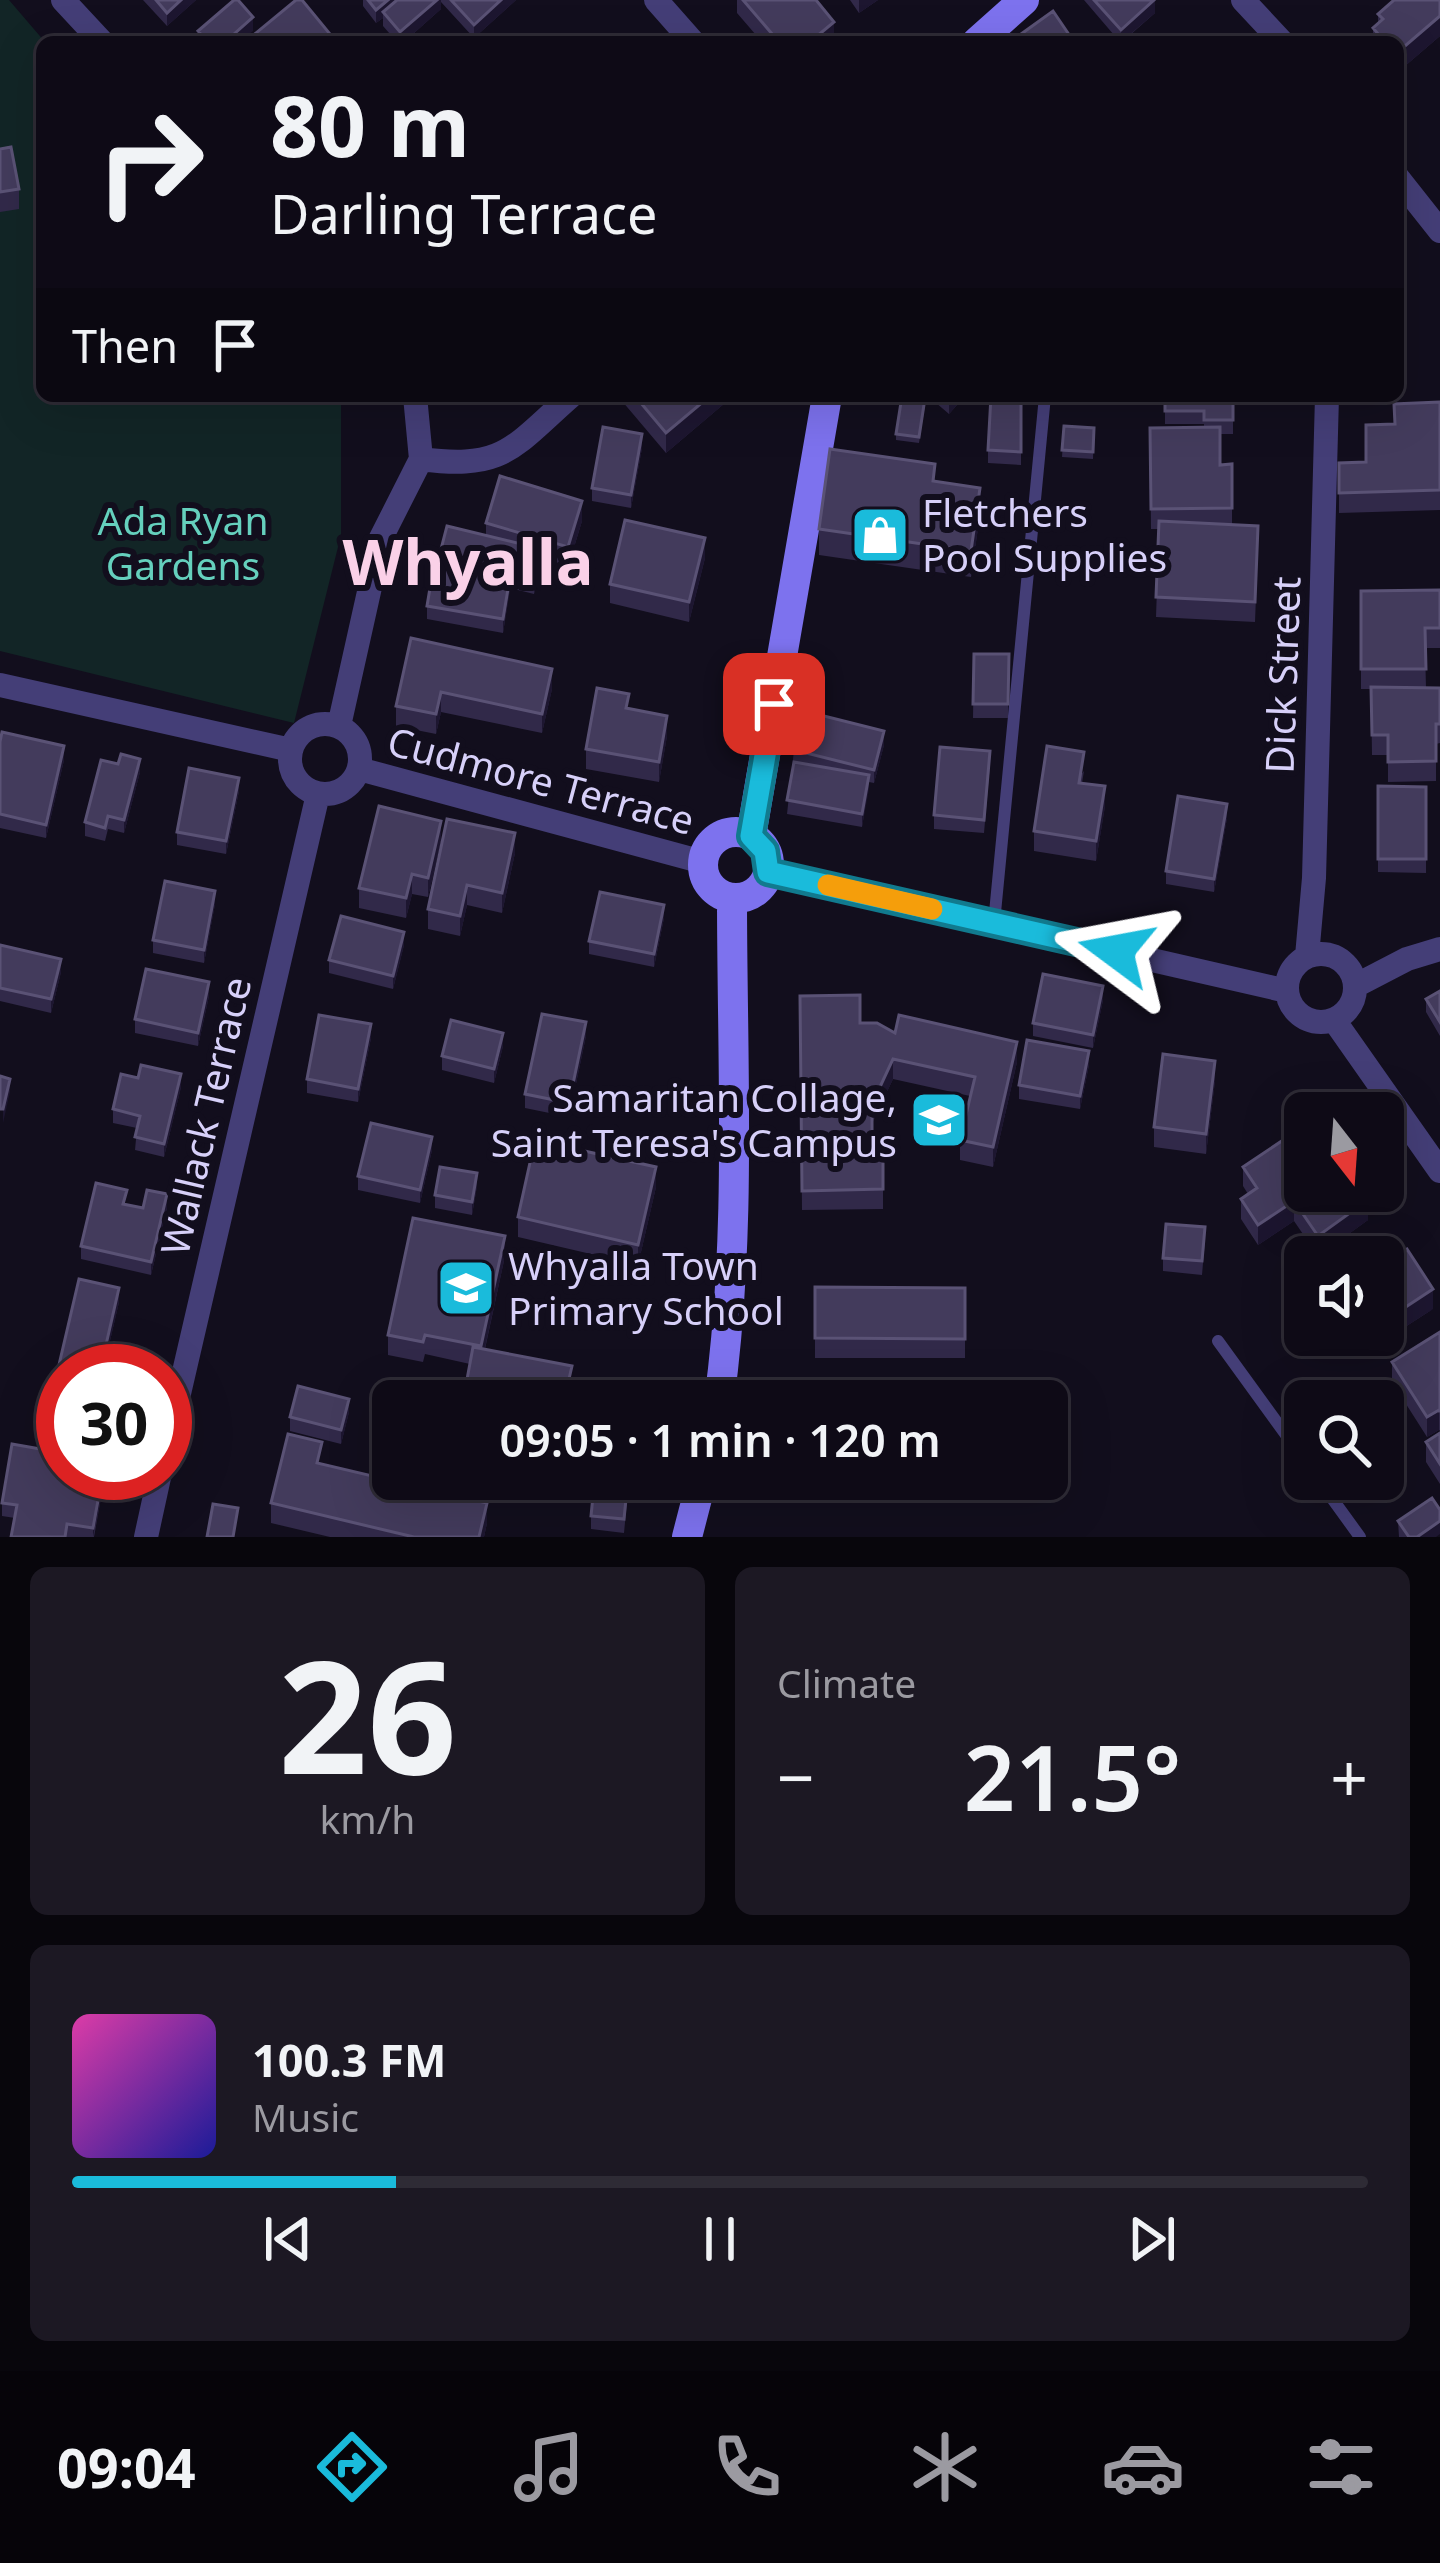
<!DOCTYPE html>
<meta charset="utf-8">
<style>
body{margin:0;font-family:"Noto Sans",sans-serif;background:#1c1823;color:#f1f3f6;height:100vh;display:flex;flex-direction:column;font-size:45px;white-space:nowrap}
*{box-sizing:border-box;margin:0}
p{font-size:39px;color:#9b9aa1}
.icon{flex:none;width:66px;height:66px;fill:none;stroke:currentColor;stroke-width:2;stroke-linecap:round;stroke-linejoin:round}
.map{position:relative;height:1537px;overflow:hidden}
.panel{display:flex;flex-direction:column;gap:30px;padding:30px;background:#08060c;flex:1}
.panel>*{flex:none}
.top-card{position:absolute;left:36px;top:36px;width:1368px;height:366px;border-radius:18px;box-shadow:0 12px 48px #0002,0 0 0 3px #2e2b35;background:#0e0a16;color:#f1f3f6;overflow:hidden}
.needle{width:78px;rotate:163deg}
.tools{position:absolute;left:1284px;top:1092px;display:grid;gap:24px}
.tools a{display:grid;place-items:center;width:120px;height:120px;border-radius:18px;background:#0e0a16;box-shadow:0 12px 48px #0002,0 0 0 3px #2e2b35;font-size:60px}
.speed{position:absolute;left:36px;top:1344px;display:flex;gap:24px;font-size:60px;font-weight:700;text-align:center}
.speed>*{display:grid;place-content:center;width:156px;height:156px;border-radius:50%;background:#0e0a16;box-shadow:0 12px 48px #0002,0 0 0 3px #2e2b35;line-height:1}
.speed .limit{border:18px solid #d22;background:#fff;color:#111}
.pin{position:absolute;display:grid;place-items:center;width:102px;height:102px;color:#fff;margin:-51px;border-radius:24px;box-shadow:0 6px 18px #0006}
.me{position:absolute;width:132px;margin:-66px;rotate:283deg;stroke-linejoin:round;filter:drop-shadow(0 0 9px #0008)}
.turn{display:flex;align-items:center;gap:42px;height:252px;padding:0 36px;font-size:54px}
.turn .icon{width:156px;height:156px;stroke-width:2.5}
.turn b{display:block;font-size:84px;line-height:102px}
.then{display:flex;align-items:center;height:114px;padding:0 36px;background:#0003;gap:24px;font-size:45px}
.big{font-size:90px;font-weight:600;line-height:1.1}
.panel .card{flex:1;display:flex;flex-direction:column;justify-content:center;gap:18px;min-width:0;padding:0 42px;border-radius:18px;background:#1c1823}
.panel .dial{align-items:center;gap:0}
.dial b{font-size:156px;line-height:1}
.song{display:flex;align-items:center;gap:36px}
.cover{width:144px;height:144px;border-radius:18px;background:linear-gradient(135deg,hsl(320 70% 55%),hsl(240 70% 35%))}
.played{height:12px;border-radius:6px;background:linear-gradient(90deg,#1abbdb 25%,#2e2b35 25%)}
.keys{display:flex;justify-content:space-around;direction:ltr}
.heat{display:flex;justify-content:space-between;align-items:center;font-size:66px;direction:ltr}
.panel .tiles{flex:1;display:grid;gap:30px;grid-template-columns:1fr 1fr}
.card:last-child{grid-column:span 2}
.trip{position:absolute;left:372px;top:1380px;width:696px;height:120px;border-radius:18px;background:#0e0a16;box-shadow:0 12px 48px #0002,0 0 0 3px #2e2b35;font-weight:600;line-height:120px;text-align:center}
.tab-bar{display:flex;height:192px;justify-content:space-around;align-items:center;background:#060409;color:#9b9aa1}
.tab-bar .icon{width:84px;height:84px}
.tab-bar .active{color:#1abbdb}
.tab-bar b{font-size:54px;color:#f1f3f6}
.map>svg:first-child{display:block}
</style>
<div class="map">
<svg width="1440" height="1537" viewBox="0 0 1440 1537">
<rect width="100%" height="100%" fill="#120e1d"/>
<path fill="#122526" d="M0,0H9L45,42L42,396H341V535L294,723L0,651Z"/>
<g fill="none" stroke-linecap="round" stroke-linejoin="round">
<path stroke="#443e77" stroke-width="12" d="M994,923L1045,396
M1218,1341L1305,1461
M1318,1479L1360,1537"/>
<path stroke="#443e77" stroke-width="24" d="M63,0L102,42
M656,0L693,42
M1243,0L1282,42
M1398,178L1440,231
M421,459C504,470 512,448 571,396
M0,685L291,750
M290 759a35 35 0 1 1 70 0a35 35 0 1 1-70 0Z
M339,726L381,538L421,459L415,396
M359,769L703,862
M768,872L1287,991
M1287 988a34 34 0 1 1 68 0a34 34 0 1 1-68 0Z
M1307,956L1314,878L1327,396
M1355,986L1407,959L1440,949
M1334,1020L1440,1171
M165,1454L318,794
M146,1537L160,1473"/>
<path stroke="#7d72ee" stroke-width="30" d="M977,42L1024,0
M703 865a33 33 0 1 1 66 0a33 33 0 1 1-66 0Z
M751,836L827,396
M719,1401C742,1235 732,1065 732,898
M687,1537L702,1479"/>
</g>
<path fill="#312949" d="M143,0H196L167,26Z
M363,0H516L474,38L441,2V9L404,42H397L383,26V18L376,23L363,6Z
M737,0H816L834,42H762L737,13Z
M850,0H878L859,13Z
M1084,0H1155V13L1122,42H1120Z
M1440,0V36L1398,72V42H1373V28L1378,23V14Z
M0,149L19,189V209L0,212Z
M622,396H725V403L666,453L622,401Z
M928,396H965L949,414Z
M1021,396V465L988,463V450Z
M1165,396H1233V434H1220V465L1232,464V524L1258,545L1255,622L1156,617L1159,529H1151L1150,428L1204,427V424H1165Z
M1440,402V510L1339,513V463L1366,462Z
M925,405L919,443L896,440V434Z
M1064,426L1094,428L1093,459L1062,457Z
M642,448L631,508L592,501V488Z
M935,481L980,514L971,577L819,555V529Z
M582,521L568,567L542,559L534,594L510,588L503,633L427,619V606L439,565V557L486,535V523Z
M705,558L689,622L610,603V584Z
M1440,590V648H1425L1426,688H1440V743L1436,744V781L1388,782V755H1372L1371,689H1361V591Z
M411,638L552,689L542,733L441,712L436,734L396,726V706Z
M974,654H1009L1008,718H973Z
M667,736L659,782L586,769V749Z
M0,742L64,760L46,838L0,828Z
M884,745L874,783L869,782L862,827L787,814L794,750Z
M990,764L984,833L934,829V815Z
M1084,771L1082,783L1105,806L1096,861L1034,851V831Z
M140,772L124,833L108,829L105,841L85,836V822Z
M1378,786L1426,787V873L1378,872Z
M239,791L226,854L177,845V832Z
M1227,818L1214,892L1166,884V871Z
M441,840L428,897L412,894L406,918L359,908V888Z
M515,853L502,913L467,905L460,936L428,929V909Z
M215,904L204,963L153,953V940Z
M664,918L654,967L589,954V941Z
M0,945L61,972L51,1013L0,1001Z
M404,945L393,989L329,973V960Z
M1440,991V1036L1426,1012V999Z
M209,996L198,1046L135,1033V1019Z
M800,996L860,1023L895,1033L1017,1062L993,1167L960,1160V1140L970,1096L893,1079L872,1123V1157L883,1156V1209L802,1210Z
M1103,1000L1093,1048L1033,1036V1023Z
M586,1036L569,1117L525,1108V1094Z
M371,1038L358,1102L307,1093V1079Z
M503,1046L494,1083L442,1070V1056Z
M1089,1065L1080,1109L1019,1099V1085Z
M1215,1081L1206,1154L1154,1147V1127Z
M181,1087L164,1157L135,1150L137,1128L113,1123V1109Z
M432,1150L420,1203L358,1190V1176Z
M1243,1167L1305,1191L1368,1220L1318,1256L1294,1221L1258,1245L1241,1219V1199L1248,1194L1243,1186Z
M477,1186L472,1215L435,1208V1195Z
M656,1187L638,1265L518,1237V1217Z
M127,1204L143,1208H167L151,1275L81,1259V1246Z
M1205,1240L1202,1275L1163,1271V1258Z
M505,1256L485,1349L572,1380L603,1401L470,1364L425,1354L423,1362L388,1355V1335Z
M79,1279L119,1288V1302L103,1371H63V1397L55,1395V1382Z
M815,1287L965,1288V1358H815Z
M1433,1309L1360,1356L1350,1342L1338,1350L1328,1335H1383Z
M1440,1332V1431L1439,1430L1427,1437L1392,1382V1362Z
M349,1412L341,1444L290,1431V1417Z
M1440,1433V1484L1426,1462V1442Z
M63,1453L62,1478L101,1498L94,1537H11L15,1518L2,1516V1503Z
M321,1464L487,1523L484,1537H330L271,1523V1503Z
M627,1502L624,1533L591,1529V1516Z
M1398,1521L1436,1537H1399Z"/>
<path fill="#1d1630" d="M181,0H196L167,26V13Z
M388,0H405L383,12V18L376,23V10Z
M437,0H441V9L404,42H400V32Z
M501,0H516L474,38V25Z
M859,0H878L859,13Z
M1155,0V13L1121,42V30Z
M1440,16V36L1398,72V52Z
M253,17V31L240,42H225Z
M834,22V42H810Z
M710,396H725V403L666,453V433Z
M949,396H965L949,414Z
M642,434V448L631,508V495Z
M980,488V514L971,577V551Z
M582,501V521L568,567V547Z
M705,538V558L689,622V602Z
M542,549V562L534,594V581Z
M510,577V590L503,633V619Z
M552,669V689L542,733V714Z
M441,692V712L436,734V714Z
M667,716V736L659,782V762Z
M884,731V745L874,783V770Z
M64,746V760L46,838V825Z
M140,759V772L124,833V820Z
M869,775V789L862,827V814Z
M239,778V791L226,854V841Z
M1105,786V806L1096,861V841Z
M1227,804V818L1214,892V879Z
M441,821V840L428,897V878Z
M515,833V853L502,913V893Z
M412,874V894L406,918V898Z
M467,885V905L460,936V916Z
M215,891V904L204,963V950Z
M664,905V918L654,967V954Z
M404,932V945L393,989V976Z
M61,959V972L51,1013V999Z
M209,982V996L198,1046V1033Z
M1103,986V1000L1093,1048V1035Z
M586,1022V1036L569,1117V1103Z
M371,1024V1038L358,1102V1089Z
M503,1033V1046L494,1083V1069Z
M1017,1042V1062L993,1167V1147Z
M1089,1051V1065L1080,1109V1096Z
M893,1059V1079L872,1124V1104Z
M1215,1061V1081L1206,1154V1134Z
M181,1074V1087L164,1157V1144Z
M10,1079V1092L3,1123V1109Z
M432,1137V1150L420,1203V1190Z
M656,1167V1187L638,1265V1245Z
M477,1173V1186L472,1215V1202Z
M167,1194V1208L151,1275V1262Z
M1368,1200V1220L1318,1256V1236Z
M1294,1201V1221L1258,1245V1225Z
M505,1236V1256L481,1366V1346Z
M119,1288V1302L103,1371H100Z
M1433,1289V1309L1360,1356V1337L1383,1335V1322Z
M1338,1335H1350V1342L1338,1350Z
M349,1399V1412L341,1444V1430Z
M1439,1410V1430L1427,1437V1417Z
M101,1484V1498L93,1537V1528Z
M487,1503V1523L484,1537H479Z
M1440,1521V1534L1436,1537H1417Z"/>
<path fill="#433b5c" stroke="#5a5275" stroke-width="3" d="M156,0H181L167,13Z
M234,0H238L253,17L225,42H208L198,31Z
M296,0H302L330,34L321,42H245Z
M368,0H388L376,10Z
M397,0H437L400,32L383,12Z
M451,0H501L474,25Z
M743,0H816L834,22L810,42H779Z
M1094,0H1154L1121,30Z
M1394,0H1440V16L1398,52V42H1385L1373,28L1383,19L1378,14Z
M1053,11L1074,42H1020L1017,37Z
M11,147L19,189L0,192V149Z
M635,396H710L666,433Z
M902,396L925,398L919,437L896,434Z
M991,396H1021V452L988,450Z
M1165,396H1233V420H1204V411H1165Z
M1440,402V490L1339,493V463L1366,462V425L1395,424L1394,404Z
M1064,426L1094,428L1093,452L1062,450Z
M603,427L642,434L631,495L592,488Z
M1220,427V465L1232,464V508L1151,509L1150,428Z
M830,449L935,464L933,481L980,488L971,551L819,529Z
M500,476L582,501L568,547L486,523Z
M625,520L705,538L689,602L610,584Z
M1159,521L1258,526L1255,602L1156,597Z
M447,526L542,549L534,581L439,557Z
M434,564L510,577L503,619L427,606Z
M1440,590V628H1425L1426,669H1361V591Z
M411,638L552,669L542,714L441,692L436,714L396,706Z
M974,654H1009L1008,704H973Z
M1371,687L1440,688V724H1436V761L1388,762V735H1372Z
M597,688L629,694L626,708L667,716L659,762L586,749Z
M804,711L884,731L874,770L794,750Z
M2,732L64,746L46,825L0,814V742Z
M1047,746L1084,752L1079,783L1105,786L1096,841L1034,831Z
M940,747L990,751L984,820L934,815Z
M121,754L140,759L124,820L108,816L105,828L85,822L101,760L118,764Z
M794,762L869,775L862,814L787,800Z
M189,768L239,778L226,841L177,832Z
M1378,786L1426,787V859H1378Z
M1178,796L1227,804L1214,879L1166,871Z
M379,806L441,821L428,878L412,874L406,898L359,888Z
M447,819L515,833L502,893L467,885L460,916L428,909Z
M165,881L215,891L204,950L153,940Z
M600,892L664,905L654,954L589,941Z
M341,916L404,932L393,976L329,960Z
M0,945L61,959L51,999L0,988Z
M146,969L209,982L198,1033L135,1019Z
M1043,974L1103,986L1093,1035L1033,1023Z
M1440,991V1022L1426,999Z
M860,995V1023H877L895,1033L899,1015L1017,1042L993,1147L960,1140L975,1077L893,1059L872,1104V1157L883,1156V1189L802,1191L800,996Z
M542,1014L586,1022L569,1103L525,1094Z
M319,1015L371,1024L358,1089L307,1079Z
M451,1020L503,1033L494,1069L442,1056Z
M1027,1040L1089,1051L1080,1096L1019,1085Z
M1163,1054L1215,1061L1206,1134L1154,1127Z
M141,1065L181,1074L164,1144L135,1137L140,1116L113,1109L121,1074L138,1078Z
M0,1076L10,1079L3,1109H0Z
M371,1123L432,1137L420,1190L358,1176Z
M1301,1128L1305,1135V1191H1362L1368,1200L1318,1236L1294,1201L1258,1225L1241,1199L1257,1188L1243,1167Z
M535,1140L656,1167L638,1245L518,1217Z
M440,1167L477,1173L472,1202L435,1195Z
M96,1183L127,1190L123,1204L143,1208L147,1190L167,1194L151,1262L81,1246Z
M413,1218L505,1236L481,1346L425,1335L423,1342L388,1335Z
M1166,1224L1205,1227L1202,1261L1163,1258Z
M1407,1249L1433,1289L1383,1322V1264Z
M79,1279L119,1288L100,1371H63V1383L55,1382Z
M815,1287L965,1288V1339L815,1338Z
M1440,1332V1412L1439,1410L1427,1417L1392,1362Z
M473,1347L572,1366L569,1379L603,1386L600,1401H463Z
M298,1386L349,1399L341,1430L290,1417Z
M1440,1433V1464L1426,1442Z
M288,1434L322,1442L317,1463L487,1503L479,1537H414L271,1503Z
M12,1444L63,1453L60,1477L101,1484L93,1528L67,1524L65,1537H11L17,1505L2,1503Z
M594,1486L627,1489L624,1519L591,1516Z
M1432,1498L1440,1510V1521L1417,1537H1409L1398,1521Z
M213,1504L238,1508L233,1537H207Z"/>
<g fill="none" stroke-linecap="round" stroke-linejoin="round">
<g stroke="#117a8e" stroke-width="30">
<path id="route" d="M774,704L751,836L765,851L768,872L1116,951"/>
</g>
<use href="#route" stroke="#1abbdb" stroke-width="21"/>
<path stroke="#f59e0b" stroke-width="21" d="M828,885L932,909"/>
</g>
<defs>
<g id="shop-square" transform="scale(3)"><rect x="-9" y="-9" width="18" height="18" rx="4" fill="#1abbdb" stroke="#120e1d"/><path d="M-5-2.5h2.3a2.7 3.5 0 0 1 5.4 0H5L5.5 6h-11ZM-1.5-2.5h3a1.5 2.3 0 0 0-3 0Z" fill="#fff"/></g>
<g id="school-square" transform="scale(3)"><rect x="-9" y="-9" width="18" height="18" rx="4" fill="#1abbdb" stroke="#120e1d"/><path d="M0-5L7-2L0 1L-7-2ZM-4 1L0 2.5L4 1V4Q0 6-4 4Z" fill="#fff"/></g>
</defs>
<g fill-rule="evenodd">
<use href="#shop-square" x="880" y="535"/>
<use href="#school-square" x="939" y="1120"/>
<use href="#school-square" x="466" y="1288"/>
</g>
<g text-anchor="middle" stroke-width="12" stroke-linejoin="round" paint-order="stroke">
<g font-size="39" fill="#d7d0f9" stroke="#120e1d" text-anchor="start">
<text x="922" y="527">Fletchers<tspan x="922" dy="45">Pool Supplies</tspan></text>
<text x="897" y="1112" text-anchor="end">Samaritan Collage,<tspan x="897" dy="45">Saint Teresa's Campus</tspan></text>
<text x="508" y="1280">Whyalla Town<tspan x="508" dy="45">Primary School</tspan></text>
</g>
<g font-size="39" fill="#65d0bd" stroke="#120e1d">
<text x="183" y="535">Ada Ryan<tspan x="183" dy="45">Gardens</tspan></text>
</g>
<g font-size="39" fill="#d7d0f9" stroke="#120e1d">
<text transform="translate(1283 675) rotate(-88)" y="14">Dick Street</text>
<text transform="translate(541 781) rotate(15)" y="14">Cudmore Terrace</text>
<text transform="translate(206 1116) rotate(-77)" y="14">Wallack Terrace</text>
</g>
<g font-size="63" font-weight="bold" fill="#fad1e8" stroke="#120e1d">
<text x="468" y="585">Whyalla</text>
</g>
</g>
</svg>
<div class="tools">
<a><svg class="needle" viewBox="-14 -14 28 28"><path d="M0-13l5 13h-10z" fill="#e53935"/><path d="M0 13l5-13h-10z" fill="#9b9aa1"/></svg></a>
<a><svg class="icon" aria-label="sound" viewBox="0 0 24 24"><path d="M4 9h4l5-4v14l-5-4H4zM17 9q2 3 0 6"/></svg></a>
<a><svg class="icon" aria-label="search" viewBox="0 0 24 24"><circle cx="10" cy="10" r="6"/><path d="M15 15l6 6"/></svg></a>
</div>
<div class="speed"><div class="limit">30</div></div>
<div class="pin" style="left:774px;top:704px;background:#d93025"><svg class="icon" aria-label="arrive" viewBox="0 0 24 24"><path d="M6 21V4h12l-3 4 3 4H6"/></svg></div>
<svg class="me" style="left:1116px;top:951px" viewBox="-20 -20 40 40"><path d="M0-17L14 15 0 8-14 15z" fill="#1abbdb" stroke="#fff" stroke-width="4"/></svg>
<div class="trip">09:05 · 1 min · 120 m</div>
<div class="top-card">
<div class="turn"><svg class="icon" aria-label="right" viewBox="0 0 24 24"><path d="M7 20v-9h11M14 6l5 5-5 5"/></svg><div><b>80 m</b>Darling Terrace</div></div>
<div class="then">Then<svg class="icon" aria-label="arrive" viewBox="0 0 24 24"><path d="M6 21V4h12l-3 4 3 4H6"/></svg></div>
</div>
</div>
<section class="panel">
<div class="tiles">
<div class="card dial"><b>26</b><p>km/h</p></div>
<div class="card"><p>Climate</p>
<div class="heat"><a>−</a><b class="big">21.5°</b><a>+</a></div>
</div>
<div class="card">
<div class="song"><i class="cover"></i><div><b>100.3 FM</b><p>Music</p></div></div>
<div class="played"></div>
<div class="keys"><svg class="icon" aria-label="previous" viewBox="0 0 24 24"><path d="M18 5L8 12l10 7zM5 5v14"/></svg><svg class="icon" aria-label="pause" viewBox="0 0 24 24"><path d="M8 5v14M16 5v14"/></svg><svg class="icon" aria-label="next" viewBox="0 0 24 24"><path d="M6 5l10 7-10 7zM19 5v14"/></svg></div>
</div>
</div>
</section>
<nav class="tab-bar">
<b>09:04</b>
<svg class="icon active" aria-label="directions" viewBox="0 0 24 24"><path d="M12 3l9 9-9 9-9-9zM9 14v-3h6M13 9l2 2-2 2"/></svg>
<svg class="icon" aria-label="music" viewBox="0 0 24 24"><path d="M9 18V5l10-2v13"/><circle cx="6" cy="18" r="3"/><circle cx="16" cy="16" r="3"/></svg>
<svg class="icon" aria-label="phone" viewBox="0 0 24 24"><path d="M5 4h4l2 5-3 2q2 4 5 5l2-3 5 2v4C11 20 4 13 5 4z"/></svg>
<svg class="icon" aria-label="climate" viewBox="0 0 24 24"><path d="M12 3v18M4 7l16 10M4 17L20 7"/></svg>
<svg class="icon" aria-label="car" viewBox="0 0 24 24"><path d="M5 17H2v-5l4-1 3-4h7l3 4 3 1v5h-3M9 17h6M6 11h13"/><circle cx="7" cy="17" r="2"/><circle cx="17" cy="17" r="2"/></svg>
<svg class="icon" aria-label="filters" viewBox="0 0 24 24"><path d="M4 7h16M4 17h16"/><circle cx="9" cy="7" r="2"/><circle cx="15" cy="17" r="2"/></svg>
</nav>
